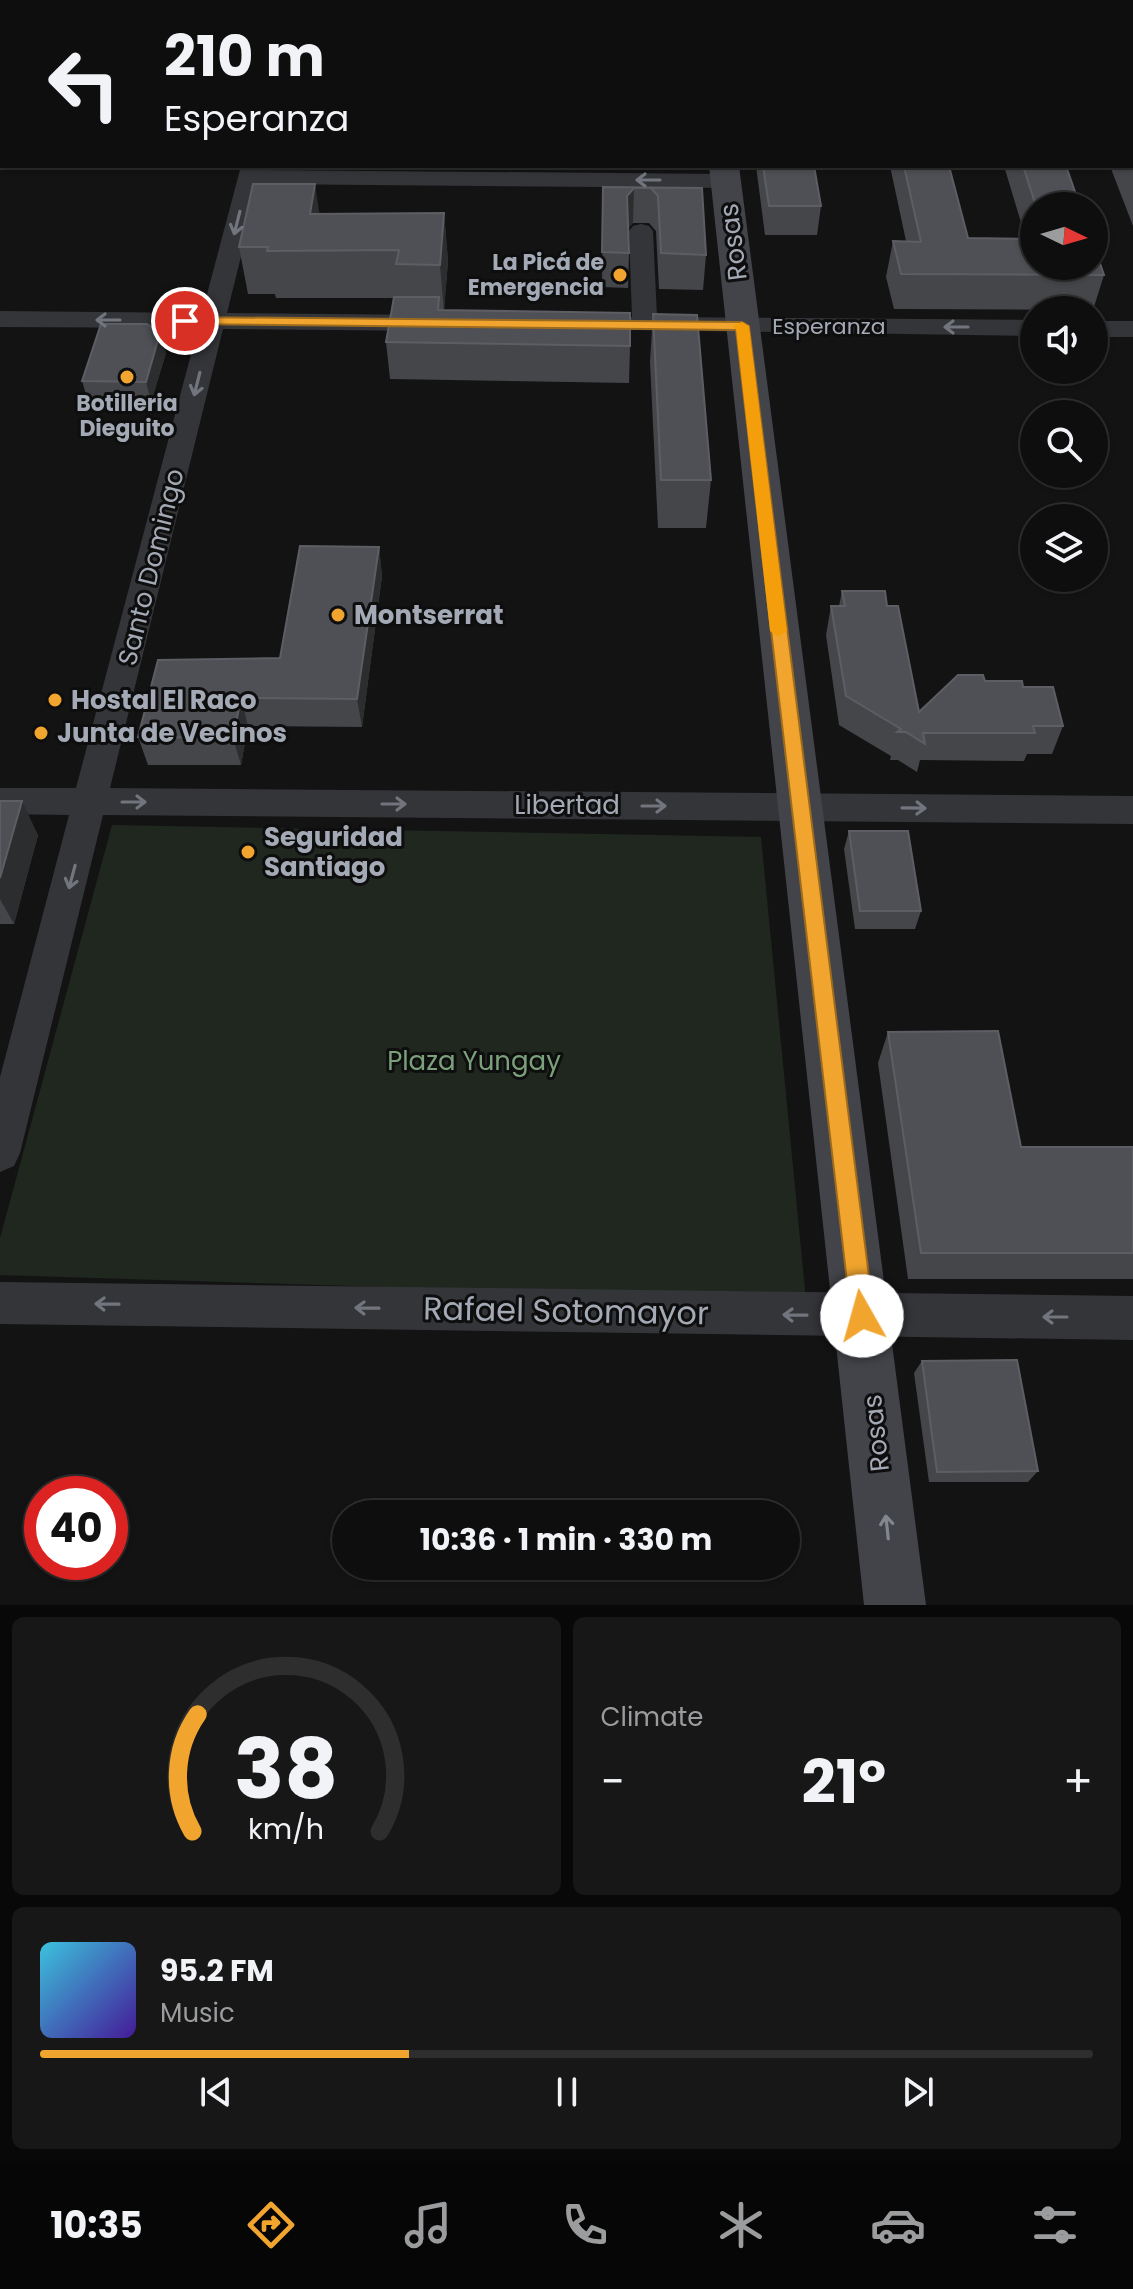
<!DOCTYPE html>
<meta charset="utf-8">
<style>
body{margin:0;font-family:Poppins,sans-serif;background:#171718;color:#f1f3f6;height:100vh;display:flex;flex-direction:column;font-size:30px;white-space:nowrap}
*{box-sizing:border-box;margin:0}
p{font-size:26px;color:#9b9c9e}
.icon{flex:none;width:44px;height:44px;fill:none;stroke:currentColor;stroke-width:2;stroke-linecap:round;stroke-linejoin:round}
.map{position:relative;height:1605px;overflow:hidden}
.details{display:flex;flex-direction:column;gap:12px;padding:12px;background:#080808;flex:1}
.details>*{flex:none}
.banner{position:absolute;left:0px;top:0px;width:1134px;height:168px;box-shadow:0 2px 6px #0004,0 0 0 2px #2e2e2f;background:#0e0e0f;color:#f1f3f6;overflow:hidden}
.needle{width:52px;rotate:95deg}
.controls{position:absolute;left:1020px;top:192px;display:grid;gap:16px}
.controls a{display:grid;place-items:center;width:88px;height:88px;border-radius:50%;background:#0e0e0f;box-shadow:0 2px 6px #0004,0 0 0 2px #2e2e2f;font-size:40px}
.speed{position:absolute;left:24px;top:1476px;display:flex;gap:16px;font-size:40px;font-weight:700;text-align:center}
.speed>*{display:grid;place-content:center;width:104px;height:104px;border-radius:50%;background:#0e0e0f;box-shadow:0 2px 6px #0004,0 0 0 2px #2e2e2f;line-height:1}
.speed .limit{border:12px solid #d22;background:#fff;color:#111}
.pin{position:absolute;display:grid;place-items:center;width:68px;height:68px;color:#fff;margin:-34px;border:4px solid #fff;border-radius:50%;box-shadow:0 2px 8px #0007}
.me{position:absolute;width:88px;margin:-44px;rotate:353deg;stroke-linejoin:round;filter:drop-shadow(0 0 6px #0008)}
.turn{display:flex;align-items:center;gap:28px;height:168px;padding:0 32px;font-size:36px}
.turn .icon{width:104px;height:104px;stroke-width:2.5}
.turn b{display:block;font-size:56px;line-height:68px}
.big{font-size:60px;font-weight:700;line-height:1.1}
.details .card{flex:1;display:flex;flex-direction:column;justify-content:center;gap:12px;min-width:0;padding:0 28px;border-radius:12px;background:#171718}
.details .dial{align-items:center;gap:0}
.dial svg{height:208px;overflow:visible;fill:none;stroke:#2e2e2f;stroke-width:7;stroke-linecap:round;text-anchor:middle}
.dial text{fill:#f1f3f6;stroke:none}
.song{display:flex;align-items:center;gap:24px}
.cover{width:96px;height:96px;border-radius:12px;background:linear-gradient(135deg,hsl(190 70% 55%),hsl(260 70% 35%))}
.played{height:8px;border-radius:4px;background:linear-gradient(90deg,#f1a52e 35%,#2e2e2f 35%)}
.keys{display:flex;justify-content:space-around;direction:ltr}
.heat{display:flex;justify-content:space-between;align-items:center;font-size:44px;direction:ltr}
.details .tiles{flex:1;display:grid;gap:12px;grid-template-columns:1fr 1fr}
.card:last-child{grid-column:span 2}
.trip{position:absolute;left:332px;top:1500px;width:468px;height:80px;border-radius:40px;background:#0e0e0f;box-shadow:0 2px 6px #0004,0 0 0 2px #2e2e2f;font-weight:700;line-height:80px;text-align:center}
.dock{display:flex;height:128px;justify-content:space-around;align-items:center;background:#060606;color:#9b9c9e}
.dock .icon{width:56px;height:56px}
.dock .current{color:#f1a52e}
.dock b{font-size:36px;color:#f1f3f6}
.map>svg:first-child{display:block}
</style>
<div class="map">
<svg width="1133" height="1605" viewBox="0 0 1133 1605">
<rect width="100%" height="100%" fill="#131314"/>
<path fill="#1f271f" d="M112,825L761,837L806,1300L0,1275V1238Z"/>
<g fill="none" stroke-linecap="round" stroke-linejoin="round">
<path fill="#343539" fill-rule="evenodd" d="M283,0H303V2H283Z
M241,166H263L262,170L726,174L734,176L737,181L734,186L726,188L259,184L227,313L434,315L443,318L447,323L443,328L434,331L223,329L110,788L1133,796V824L103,815L20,1153L14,1166L0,1172V1077L69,815L0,814V788H76L198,328L0,327V311L202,313Z
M641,224L649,226L653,231L657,317L1034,320V336L573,329L569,324L573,319L632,317L629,231L633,226Z
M1094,321H1133V337H1094Z
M0,1282L1133,1296V1340L0,1324Z"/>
<path fill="#424449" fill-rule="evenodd" d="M692,0H718V2H692Z
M709,166H739L926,1605H864Z"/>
</g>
<path fill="#444649" d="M476,0H583V2H476Z
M1132,107H1133V226L1110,166H1132Z
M756,166H814L821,206L817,235H765Z
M890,166H949L968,238L1026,239L1004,166H1066L1080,206H1034V266L1104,275L1093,310L894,309L886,277L893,241H906Z
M603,187L702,188L706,255L703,290L659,289L656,231L649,223H633L628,228L629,253L628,288L602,287Z
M444,213L448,261L444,310L630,346L629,383L390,379L386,342L394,298H276L275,294H248L239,247L319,214Z
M653,314L711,480L706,528H658L650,362Z
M160,333L166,353L151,402L88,401L82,381Z
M379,547L382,576L362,727L248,726L241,765H148L138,737L280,658Z
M842,591L887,606L919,712L985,681L1023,687L1063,726L1052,754H1027L1024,761L920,760L917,772L898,760H890L891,756L839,725L826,635L831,606H839Z
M0,801L38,835L14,924H0Z
M849,831L921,911L915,929H855L844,849Z
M888,1032L1021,1147H1133V1279H908L878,1063Z
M922,1361L1038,1471L1028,1482H929L914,1373Z"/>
<path fill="#2c2d2f" d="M2,25V68L0,72V30Z
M2,115V162L0,166V120Z
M315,184L322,231L310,214Z
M634,188L633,223L626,231L627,196Z
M444,213L448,261L444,312L440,265Z
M160,333L166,353L151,402L146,382Z
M379,547L382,576L362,727L357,699Z
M241,698L248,726L241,765L233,738Z
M22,801L38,835L14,924L0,899V878Z"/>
<path fill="#4f5055" stroke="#5c5e64" stroke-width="2" d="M0,0H14L13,2H2V25L0,30Z
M0,94H2V115L0,120Z
M1132,107H1133V161L1132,159Z
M763,166H814L821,206H769Z
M904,166H949L968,238L1034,239V266H1094V246L1104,275L901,274L893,241L921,242Z
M1023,166H1066L1080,206H1036Z
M253,184H315L310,214L444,213L440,265L396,264L399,250L267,251L268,247H239Z
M603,187L702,188L706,255L661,253L658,196L651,188H634L627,196L629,253L602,252Z
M394,297H439L438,310L630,313V346L386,342Z
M653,314L697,315L711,480H661Z
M101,324H147L160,333L146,382L82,381Z
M300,546L379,547L357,699L241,698L233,738L138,737L158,660L280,658Z
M842,591H885L887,606H898L919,712L958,675H983L985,681H1022L1023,687H1053L1063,726H1033L1035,733H923L925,744L906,732H897L901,729L846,696L831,606H845Z
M0,801H22L0,878Z
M849,831H908L921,911H860Z
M998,1031L1021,1147H1133V1253H921L888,1032Z
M1017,1360L1038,1471L937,1472L922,1361Z"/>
<defs><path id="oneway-shaft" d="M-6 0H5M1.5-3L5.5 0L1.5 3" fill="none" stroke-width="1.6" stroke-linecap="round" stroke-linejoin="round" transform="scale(2)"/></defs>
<g stroke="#72757d">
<use href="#oneway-shaft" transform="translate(648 180) rotate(-180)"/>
<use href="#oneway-shaft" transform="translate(237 223) rotate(104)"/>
<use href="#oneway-shaft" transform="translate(108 320) rotate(-180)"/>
<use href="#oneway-shaft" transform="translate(956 327) rotate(-180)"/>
<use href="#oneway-shaft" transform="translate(197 384) rotate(104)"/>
<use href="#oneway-shaft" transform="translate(134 802)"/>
<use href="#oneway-shaft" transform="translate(394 804)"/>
<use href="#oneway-shaft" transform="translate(654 806)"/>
<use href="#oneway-shaft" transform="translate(914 808) rotate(1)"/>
<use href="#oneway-shaft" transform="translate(72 877) rotate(105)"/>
<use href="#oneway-shaft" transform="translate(107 1304) rotate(-179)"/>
<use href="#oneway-shaft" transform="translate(367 1308) rotate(-179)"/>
<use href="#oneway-shaft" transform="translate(795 1315) rotate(-179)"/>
<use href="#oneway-shaft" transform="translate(1055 1317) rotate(-180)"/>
</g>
<use stroke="#82868f" href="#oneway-shaft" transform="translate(887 1527) rotate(-96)"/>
<path fill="#f1a52e" stroke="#9d6b1e" stroke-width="2" d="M185,317L742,322L749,326L874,1316L871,1324L862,1327L854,1324L851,1316L736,330L180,324L178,321Z"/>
<path fill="#f59e0b" d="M742,322L749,326L787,631L778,637L770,631L736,329L732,326Z"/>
<g fill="#f1a52e" stroke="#0e0e0f" stroke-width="3">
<circle cx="620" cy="275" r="8"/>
<circle cx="127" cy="377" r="8"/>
<circle cx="338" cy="615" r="8"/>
<circle cx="55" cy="700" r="8"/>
<circle cx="41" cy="733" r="8"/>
<circle cx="248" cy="852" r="8"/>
</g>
<g text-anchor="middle" stroke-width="6" stroke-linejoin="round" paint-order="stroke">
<g font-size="22" font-weight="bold" fill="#a4aab5" stroke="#0e0e0f" text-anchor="end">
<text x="604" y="270">La Picá de<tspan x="604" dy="25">Emergencia</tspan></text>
<text x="127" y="411" text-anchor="middle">Botilleria<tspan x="127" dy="25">Dieguito</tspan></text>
</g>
<g font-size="22" fill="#a4aab5" stroke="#0e0e0f">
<text x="829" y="334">Esperanza</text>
</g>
<g font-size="26" fill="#a4aab5" stroke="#0e0e0f">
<text transform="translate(733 242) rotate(-97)" y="9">Rosas</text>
<text transform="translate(151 567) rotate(-76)" y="9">Santo Domingo</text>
<text x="567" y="814">Libertad</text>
<text transform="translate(876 1433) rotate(-96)" y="9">Rosas</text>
</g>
<g font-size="26" font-weight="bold" fill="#a4aab5" stroke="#0e0e0f" text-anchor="start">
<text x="354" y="624">Montserrat</text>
<text x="71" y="709">Hostal El Raco</text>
<text x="57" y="742">Junta de Vecinos</text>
<text x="264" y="846">Seguridad<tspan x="264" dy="30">Santiago</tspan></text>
</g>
<g font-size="26" fill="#7ba07b" stroke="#0e0e0f">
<text x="474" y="1070">Plaza Yungay</text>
</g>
<g font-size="32" fill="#a4aab5" stroke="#0e0e0f">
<text transform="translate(566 1311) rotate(1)" y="11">Rafael Sotomayor</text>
</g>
</g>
</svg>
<div class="controls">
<a><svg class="needle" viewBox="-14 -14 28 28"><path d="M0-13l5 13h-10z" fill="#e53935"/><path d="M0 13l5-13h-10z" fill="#9b9c9e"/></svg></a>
<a><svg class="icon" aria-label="sound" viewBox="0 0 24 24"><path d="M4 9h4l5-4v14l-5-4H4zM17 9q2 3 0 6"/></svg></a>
<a><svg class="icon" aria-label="search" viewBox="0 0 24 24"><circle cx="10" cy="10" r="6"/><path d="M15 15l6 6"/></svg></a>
<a><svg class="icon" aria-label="layers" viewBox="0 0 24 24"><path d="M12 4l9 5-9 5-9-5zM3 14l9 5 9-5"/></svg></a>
</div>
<div class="speed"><div class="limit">40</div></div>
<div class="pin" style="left:185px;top:321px;background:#d93025"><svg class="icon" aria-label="arrive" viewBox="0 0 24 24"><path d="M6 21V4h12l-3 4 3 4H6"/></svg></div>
<svg class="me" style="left:862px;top:1316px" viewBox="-20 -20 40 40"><circle r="19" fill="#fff"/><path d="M0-13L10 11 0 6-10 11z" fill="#f1a52e"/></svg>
<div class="trip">10:36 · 1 min · 330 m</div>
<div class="banner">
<div class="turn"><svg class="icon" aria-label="left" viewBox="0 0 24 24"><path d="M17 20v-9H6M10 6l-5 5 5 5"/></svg><div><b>210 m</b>Esperanza</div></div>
</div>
</div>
<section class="details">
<div class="tiles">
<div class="card dial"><svg viewBox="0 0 100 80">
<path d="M14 69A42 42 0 1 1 86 69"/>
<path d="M14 69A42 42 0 0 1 16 24" stroke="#f1a52e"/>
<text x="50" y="56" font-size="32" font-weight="700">38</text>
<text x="50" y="72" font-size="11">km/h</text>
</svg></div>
<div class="card"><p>Climate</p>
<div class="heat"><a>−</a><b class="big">21°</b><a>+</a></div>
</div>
<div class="card">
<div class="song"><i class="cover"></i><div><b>95.2 FM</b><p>Music</p></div></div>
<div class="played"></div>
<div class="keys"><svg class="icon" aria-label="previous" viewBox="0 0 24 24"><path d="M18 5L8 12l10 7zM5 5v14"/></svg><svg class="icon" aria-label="pause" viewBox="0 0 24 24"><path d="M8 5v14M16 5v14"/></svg><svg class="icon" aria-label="next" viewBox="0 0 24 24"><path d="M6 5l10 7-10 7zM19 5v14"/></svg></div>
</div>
</div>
</section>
<nav class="dock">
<b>10:35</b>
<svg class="icon current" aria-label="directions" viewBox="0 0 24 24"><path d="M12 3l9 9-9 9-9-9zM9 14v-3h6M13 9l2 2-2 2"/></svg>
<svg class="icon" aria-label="music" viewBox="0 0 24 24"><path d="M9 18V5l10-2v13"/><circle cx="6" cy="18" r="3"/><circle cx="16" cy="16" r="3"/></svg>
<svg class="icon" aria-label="phone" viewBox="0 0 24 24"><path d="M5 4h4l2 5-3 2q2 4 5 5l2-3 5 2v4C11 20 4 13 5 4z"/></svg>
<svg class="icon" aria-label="climate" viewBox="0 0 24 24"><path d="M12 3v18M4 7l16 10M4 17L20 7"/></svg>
<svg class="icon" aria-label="car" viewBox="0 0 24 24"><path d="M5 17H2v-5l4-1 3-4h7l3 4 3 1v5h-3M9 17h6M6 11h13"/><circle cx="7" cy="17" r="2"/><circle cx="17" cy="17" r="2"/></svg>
<svg class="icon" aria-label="filters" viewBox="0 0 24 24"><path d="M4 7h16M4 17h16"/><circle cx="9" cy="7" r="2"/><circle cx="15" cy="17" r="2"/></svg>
</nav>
